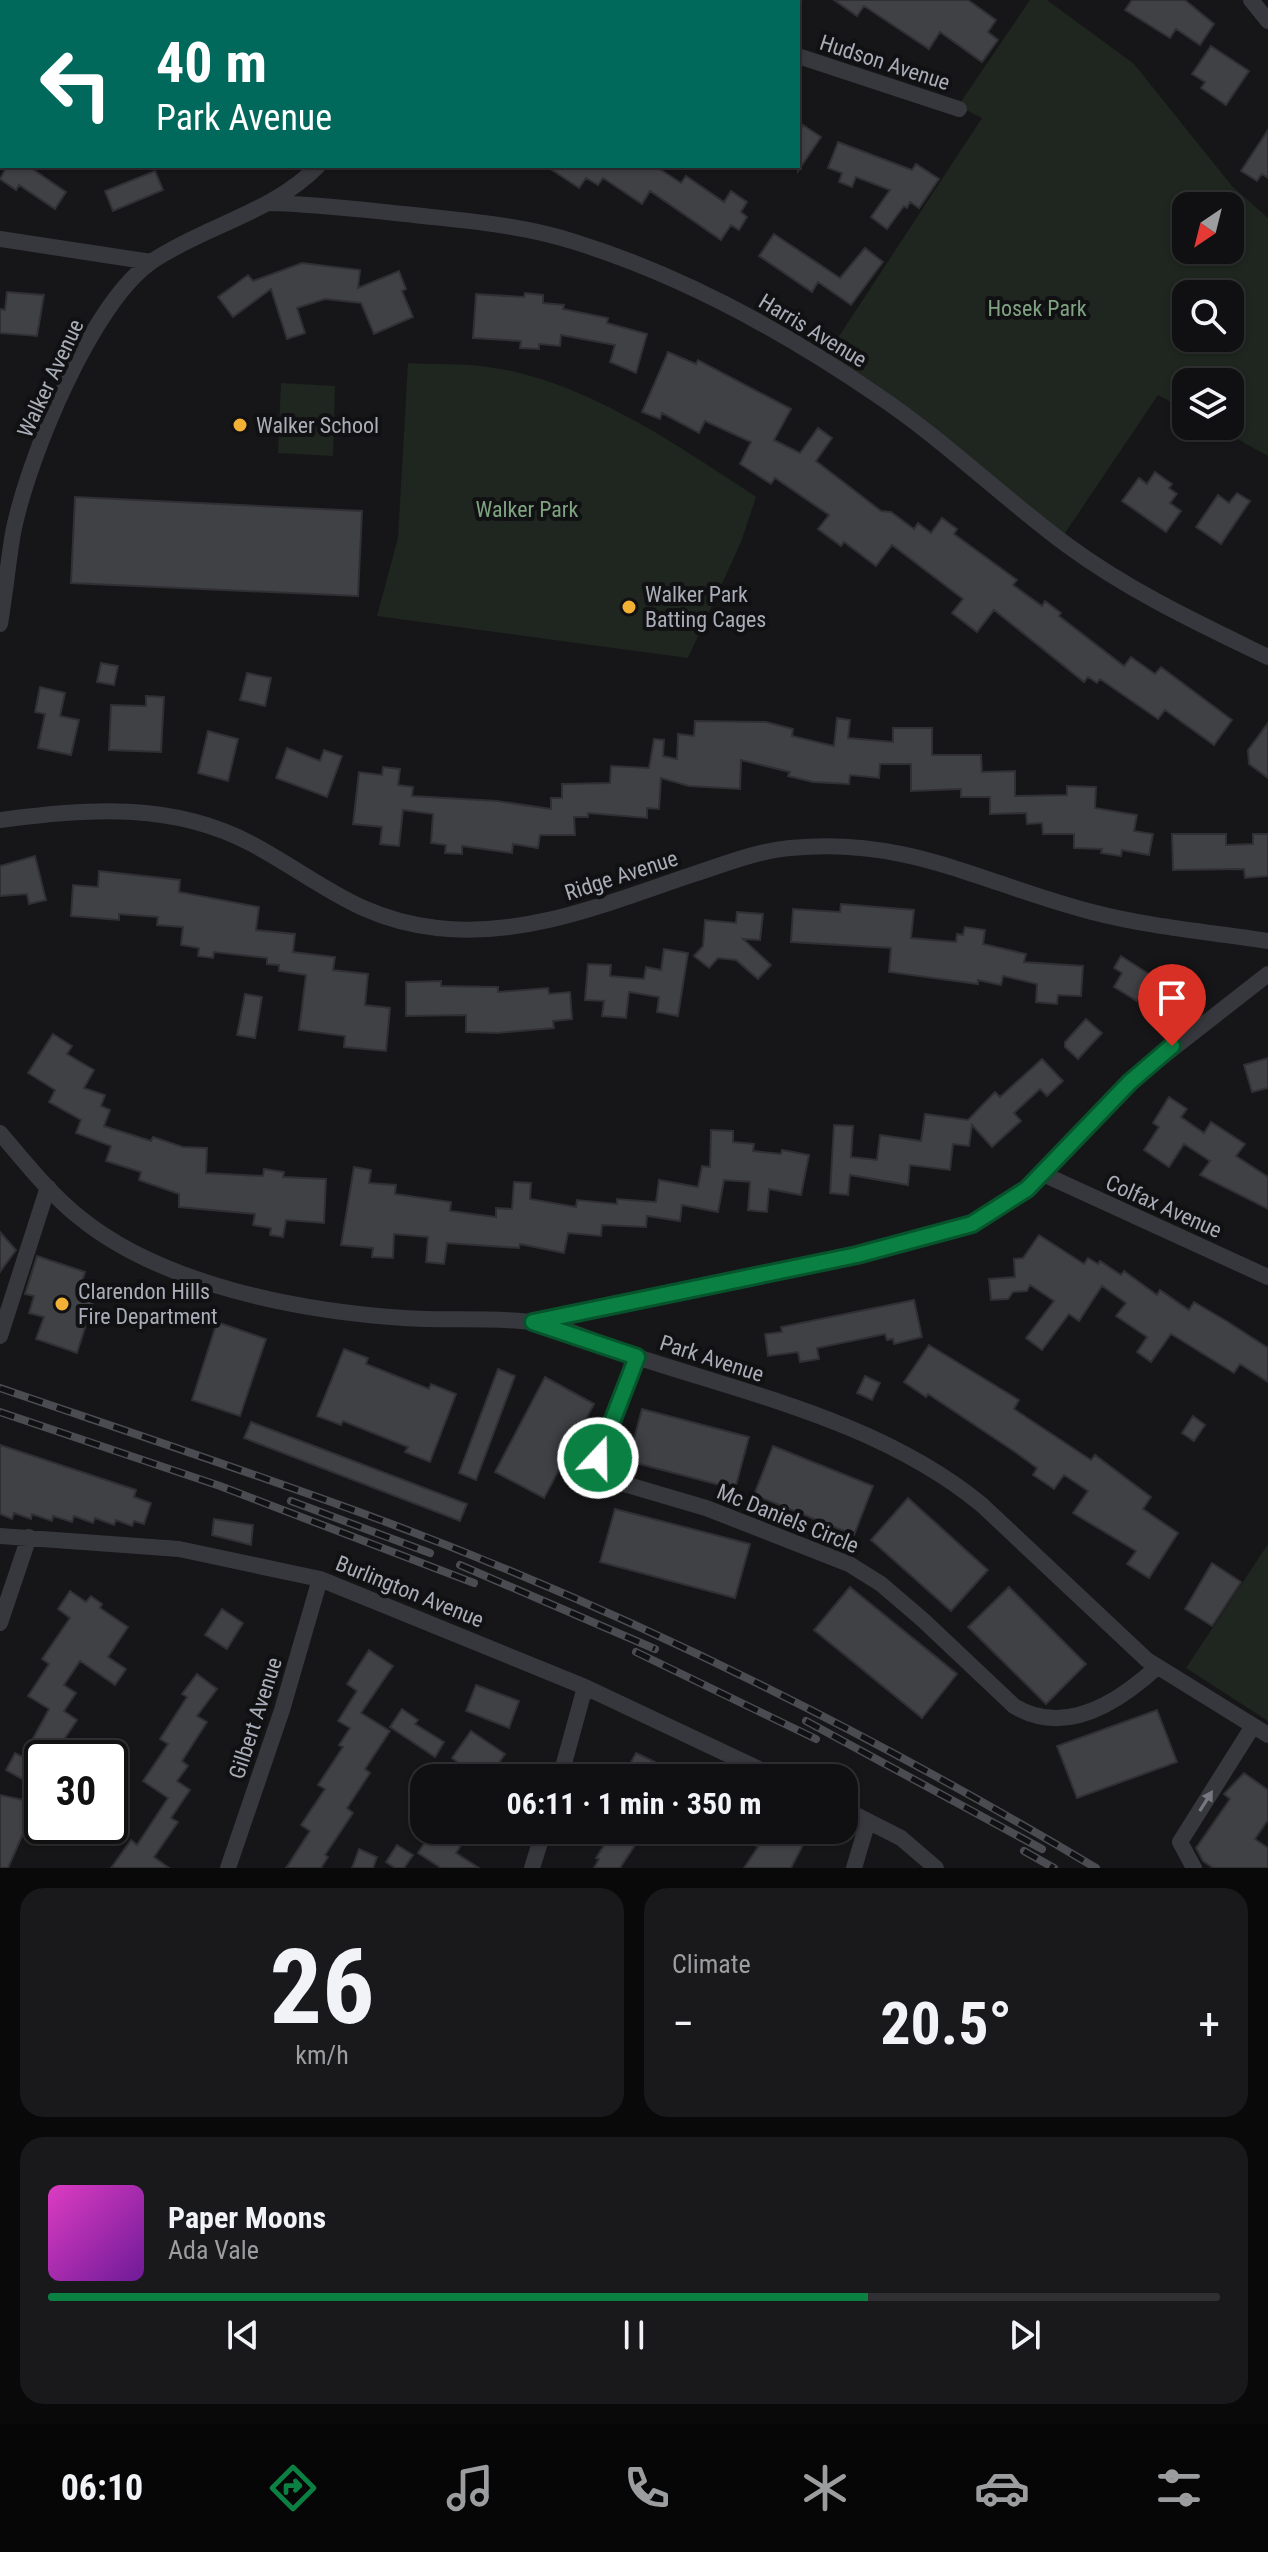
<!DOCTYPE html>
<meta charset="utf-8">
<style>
body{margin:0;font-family:"Roboto Condensed",sans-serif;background:#19191b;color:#f1f3f6;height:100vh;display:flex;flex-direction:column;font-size:30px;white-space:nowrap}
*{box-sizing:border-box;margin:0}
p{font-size:26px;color:#9c9d9f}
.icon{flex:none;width:44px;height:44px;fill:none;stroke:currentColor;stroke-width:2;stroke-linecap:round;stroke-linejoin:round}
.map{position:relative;height:1868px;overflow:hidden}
.side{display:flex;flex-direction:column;gap:20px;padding:20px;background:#09090a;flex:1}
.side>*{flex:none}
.top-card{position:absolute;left:0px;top:0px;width:800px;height:168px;box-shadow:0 2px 6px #0004,0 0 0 2px #303032;background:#00695c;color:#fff;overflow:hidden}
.needle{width:52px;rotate:215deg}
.fabs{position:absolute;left:1172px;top:192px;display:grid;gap:16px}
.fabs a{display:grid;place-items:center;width:72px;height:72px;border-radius:16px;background:#101012;box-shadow:0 2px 6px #0004,0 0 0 2px #303032;font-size:40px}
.speed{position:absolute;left:24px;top:1740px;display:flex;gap:16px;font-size:40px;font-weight:700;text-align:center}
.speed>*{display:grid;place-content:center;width:104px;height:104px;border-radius:50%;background:#101012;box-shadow:0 2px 6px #0004,0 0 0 2px #303032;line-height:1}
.speed .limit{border:4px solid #111;border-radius:12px;background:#fff;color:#111}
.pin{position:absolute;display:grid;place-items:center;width:68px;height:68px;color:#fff;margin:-82px -34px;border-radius:50% 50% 50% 0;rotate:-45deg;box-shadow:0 0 8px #0007}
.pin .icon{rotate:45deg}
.me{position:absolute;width:88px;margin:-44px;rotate:21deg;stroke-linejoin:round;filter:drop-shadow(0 0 6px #0008)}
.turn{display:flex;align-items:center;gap:28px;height:168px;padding:0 24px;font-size:36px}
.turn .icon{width:104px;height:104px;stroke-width:2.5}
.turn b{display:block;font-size:56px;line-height:68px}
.big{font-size:60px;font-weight:700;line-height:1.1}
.side .tile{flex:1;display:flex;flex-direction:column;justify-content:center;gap:12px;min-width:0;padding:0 28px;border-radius:24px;background:#19191b}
.side .dial{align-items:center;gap:0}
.dial b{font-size:104px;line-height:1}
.song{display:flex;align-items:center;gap:24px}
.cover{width:96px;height:96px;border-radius:12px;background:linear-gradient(135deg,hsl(310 70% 55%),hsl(280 70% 35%))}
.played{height:8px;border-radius:4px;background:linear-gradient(90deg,#0b8043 70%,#303032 70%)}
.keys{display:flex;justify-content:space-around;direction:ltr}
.heat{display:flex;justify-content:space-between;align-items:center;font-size:44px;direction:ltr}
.side .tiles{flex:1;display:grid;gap:20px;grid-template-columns:1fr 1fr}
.tile:last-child{grid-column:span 2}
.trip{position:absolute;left:410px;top:1764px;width:448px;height:80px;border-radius:24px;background:#101012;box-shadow:0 2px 6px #0004,0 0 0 2px #303032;font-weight:700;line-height:80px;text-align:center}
.tab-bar{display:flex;height:128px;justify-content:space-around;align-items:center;background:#060607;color:#9c9d9f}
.tab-bar .icon{width:56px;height:56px}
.tab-bar .selected{color:#0b8043}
.tab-bar b{font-size:36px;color:#f1f3f6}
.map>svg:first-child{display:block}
</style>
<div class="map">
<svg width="1268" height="1868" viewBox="0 0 1268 1868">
<rect width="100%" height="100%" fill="#161618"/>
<path fill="#1e261f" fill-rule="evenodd" d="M1030,0H1047L1134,64L1232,186L1268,218V456L1214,426H1230V382H1186V410L1158,395L1063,536L826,356L982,118L958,106ZM1186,206H1230V250H1186ZM1186,294H1230V338H1186Z
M408,363C434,365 462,363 488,367C582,379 679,446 756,497L741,542L688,658L377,616L398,538Z
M281,383L335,386L333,456L278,453Z
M1268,1544V1721L1186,1668Z"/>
<path fill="#404145" stroke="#303034" stroke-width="2" d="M834,0H968L996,20L988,32L998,40L982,62L940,32L929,49L864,6L857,16Z
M1132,0H1185L1214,24L1200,45L1176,29L1170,38L1125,10Z
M1211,46L1249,71L1226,105L1201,88L1205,82L1192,74Z
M803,125L821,137L798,171V133Z
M1268,130V178L1262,174L1257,181L1241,171Z
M838,142L912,170L916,164L939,179L919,208L910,202L907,208L904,206L887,229L871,217L890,190L856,177L852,187L839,182L842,173L828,168Z
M7,166H28L66,192L55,209L19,185L16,190L0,179Z
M546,166H655L681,183L686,176L724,202L731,191L747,202L741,212L747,217L739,230L731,225L721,240L650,191L642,204L603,178L598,185L586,178L579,188Z
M155,171L163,190L113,211L105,191Z
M774,234L840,278L865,248L883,262L851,305L818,282L812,292L759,256Z
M302,263L360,270L358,288L399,271L406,289L402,291L413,317L374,334L361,303L325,299L297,308L305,333L287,339L271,289L233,317L218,297L248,275L253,281Z
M7,292L44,295L37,336L0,333V309L5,310Z
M525,293L543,295V303L564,305L563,309L608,318L607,323L647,334L636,373L610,362L615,345L561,335L560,346L539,344V349L520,348L521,341L473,338L476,294L524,297Z
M668,352L696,364L698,360L791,409L774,440L800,453L818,428L832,438L816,461L881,511L891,512L914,529L918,523L931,533L942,518L957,529L954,534L1017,580L1013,585L1042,606L1045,601L1061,613L1059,616L1124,666L1131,657L1155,674L1161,667L1232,720L1214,745L1165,710L1158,719L1100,679L1097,683L1088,677L1084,682L994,610L977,632L952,613L963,599L892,545L876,566L844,542L841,546L818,529L829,515L775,478L771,484L740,464L751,442L705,421L699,433L662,413L660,419L642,412Z
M1155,472L1172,484L1169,488L1177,494L1170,503L1181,511L1166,532L1122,501L1139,478L1147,484Z
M1237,493L1250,501L1221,544L1196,527L1218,495L1229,503Z
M75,497L362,511L358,596L71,583Z
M101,663L118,666L114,685L97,682Z
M247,673L271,678L265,706L240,700Z
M40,687L65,693L60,716L79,720L71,755L38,748L45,714L35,712Z
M146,696L164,697L161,752L109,750L111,705L146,706Z
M837,718L850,720L848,738L893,742V728H932V755H981L982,772L1015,771V796L1067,795V786L1096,787L1095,808L1137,815L1134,831L1153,834L1149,855L1122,850L1121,856L1101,853L1102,849L1074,848V834H1043L1042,823L1027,824L1026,813L990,814V797H961V789L911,791V764H880L879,778L850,775L849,784L813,782L788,776L790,772L741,760L740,789L689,786L661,778L659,809L647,808V818L588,813V817H574L575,835H540L538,848L513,844L512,853L462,846V854L445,853L446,845L431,843L433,814L403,810L399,846L380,844L382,827L353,824L359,772L382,775L383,767L400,769L398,785L413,787L412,796L497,801L551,809V798H562V784L610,783L611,766L649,768L654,739L664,740L663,756L677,759L678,734L694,736L695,721L766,722L793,729L792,736L834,746Z
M1268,723V778L1249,764L1248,750Z
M208,731L238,739L228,781L198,773Z
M287,748L320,761L324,750L342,756L327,797L276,778Z
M1172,834H1226V845L1253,844V834H1268V876L1245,878L1244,869L1173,870Z
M35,856L46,900L29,904L27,894L0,896V866Z
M99,871L180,880L179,892L259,907L256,930L295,934L293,952L335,957L333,970L368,974L365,1005L390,1008L386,1051L344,1047L345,1036L299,1030L306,975L279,971V965L267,964V958L214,952L213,958L198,956L199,948L181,945L183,927L157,925L158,917L119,914V920L71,916L73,885L98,887Z
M841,904L914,910L911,938L956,942L957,934L963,935L965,927L985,930L983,944L1026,954L1024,962L1083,966L1081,996L1058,995L1057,1004L1036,1002L1037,984L1003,976L1001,985L978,980V984L889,972L891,948L791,942L793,909L840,912Z
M737,912L763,914L760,940L743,939L771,965L758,979L736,960L718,958L709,968L694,956L703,946L705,920L736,923Z
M664,949L688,953L678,1016L657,1012L659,997L629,992L626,1018L602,1016L604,1001L585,1000L588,964L611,965L610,976L644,979L646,967L661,970Z
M1121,956L1152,976L1137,1001L1114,987L1122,973L1114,968Z
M441,981V986L498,987V992L548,988L549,994L570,992L572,1019L553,1021L554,1028L497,1033L466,1032V1015L406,1016V982Z
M245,994L262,997L255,1038L237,1035Z
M1086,1019L1102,1033L1078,1059L1065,1047V1042Z
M53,1034L72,1046L67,1054L94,1070L84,1088L105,1095L101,1106L110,1110L104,1126L151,1141L153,1137L183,1147L207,1148L206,1173L263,1176L264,1169L284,1172L283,1177L326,1179L324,1223L286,1220L283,1237L270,1235L271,1228L253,1225L255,1214L179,1207V1194L139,1180L141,1172L106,1161L111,1146L76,1133L81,1120L49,1102L55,1090L28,1073Z
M1268,1058V1088L1252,1092L1244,1065Z
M1042,1059L1063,1081L1047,1096L1040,1089L1014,1113L1021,1121L992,1147L972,1125L969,1146L953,1144L950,1170L910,1165L908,1185L850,1175L848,1195L830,1193L834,1125L853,1126L851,1157L877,1160L880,1135L921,1141L925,1114L968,1120L995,1092L1000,1097Z
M1169,1097L1187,1109L1181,1117L1204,1133L1211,1122L1245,1144L1236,1156L1268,1177V1209L1200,1175L1210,1161L1184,1144L1169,1167L1144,1150L1159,1127L1153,1123Z
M711,1130L733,1131V1142L754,1144L753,1151L781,1154L782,1150L809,1155L801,1195L769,1189L767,1212L748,1210L750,1182L724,1180L718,1212L682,1205L680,1221L647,1216L646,1227L602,1225L601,1236L568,1233L564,1253L520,1244L519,1248L447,1243L444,1264L426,1262L428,1237L394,1234L393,1258L372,1257L373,1248L341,1245L354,1167L371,1170L369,1183L396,1185L395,1194L451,1202L450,1211L496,1217V1208L512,1209L514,1182L531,1183L530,1199L576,1207L577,1200L617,1204V1199L656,1202L659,1180L698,1187L702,1166L710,1167Z
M0,1232L16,1250L0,1272Z
M1039,1235L1084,1264L1088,1258L1098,1264L1100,1261L1121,1275L1124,1271L1157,1295L1160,1290L1189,1310L1194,1302L1228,1322L1268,1348V1382L1240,1364L1234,1373L1171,1334L1151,1362L1137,1352L1147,1337L1116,1316L1126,1303L1102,1286L1079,1321L1069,1314L1042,1350L1026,1338L1054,1301L1030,1285L1027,1291L1013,1292L1008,1299L991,1300L989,1279L1015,1277L1014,1259L1023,1258Z
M37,1256L85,1272L82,1282L98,1287L77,1353L36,1339L44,1317L29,1313L34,1296L25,1294Z
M914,1300L922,1337L894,1344L893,1339L887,1340L885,1334L866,1338L817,1348L819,1359L800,1362L798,1352L768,1356L765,1334L782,1332L781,1327Z
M217,1322L266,1339L240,1416L192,1400Z
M929,1345L1019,1400L1014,1409L1091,1460L1095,1455L1151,1497L1143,1509L1178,1533L1149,1578L1127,1564L1136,1551L1073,1513L1088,1491L1064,1475L1054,1489L1033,1475L1037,1468L1015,1452L928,1394L926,1397L904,1382Z
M344,1349L368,1358L366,1364L429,1389L431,1384L456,1394L430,1462L405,1452L408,1447L343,1421L341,1425L317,1416Z
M498,1369L515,1376L476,1480L459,1473Z
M865,1376L880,1383L872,1400L857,1393Z
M545,1377L594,1404L544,1498L495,1472Z
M642,1409L749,1437L735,1489L628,1461Z
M1193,1416L1205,1425L1194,1441L1182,1433Z
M251,1422L467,1504L460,1521L244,1438Z
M0,1445L136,1490L134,1497L151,1503L144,1524L134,1521L132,1526L116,1520L114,1525L95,1518L93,1523L74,1516L72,1522L53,1516L52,1521L32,1514L31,1519L14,1513L12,1519L0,1514Z
M773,1446L873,1486L854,1535L754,1495Z
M908,1498L988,1570L951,1611L871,1540Z
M615,1509L750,1544L735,1598L600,1562Z
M214,1519L253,1525L251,1545L212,1535Z
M1212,1563L1241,1582L1212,1626L1185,1609Z
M850,1587L957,1674L922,1718L814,1630Z
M1009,1587L1086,1664L1046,1704L968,1627Z
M70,1591L86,1602L91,1596L102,1604L100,1608L128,1627L108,1657L126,1669L115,1685L80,1661L64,1685L76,1693L64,1711L77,1720L61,1744L88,1758H42V1790L6,1770L15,1753L23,1757L49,1709L28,1696L49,1664L42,1659L70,1618L58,1609Z
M222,1609L243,1623L227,1649L205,1635Z
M369,1650L393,1666L361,1713L390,1731L365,1769L370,1773L347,1808L353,1813L325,1855L328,1857L321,1868H286L310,1831L301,1825L325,1789L318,1785L343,1747L339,1745L350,1728L338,1721L357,1691L347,1684Z
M197,1674L217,1689L197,1716L207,1722L182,1761L188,1766L177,1781L190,1790L171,1818L178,1822L154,1857L169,1868H111L131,1840L137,1845L168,1798L143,1781L168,1744L160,1739L187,1697L182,1694Z
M476,1685L519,1701L509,1728L466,1711Z
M402,1709L418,1720L415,1724L444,1742L435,1757L390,1727Z
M1157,1710L1177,1762L1077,1798L1057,1746Z
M471,1731L505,1754L488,1778H479L452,1758Z
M636,1753L657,1763L655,1766L677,1778H634L625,1773Z
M1244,1773L1268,1790V1820L1255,1839L1268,1848V1868H1213L1203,1861L1196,1848L1230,1799L1224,1794Z
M0,1795L42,1804L38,1840L22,1836L8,1868H0Z
M433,1830H471L456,1853L479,1868H441L418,1853Z
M614,1830H645L620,1868H594L599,1859L596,1858Z
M761,1830H784L805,1841L791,1868H744L758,1847L753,1844Z
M397,1845L413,1855L404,1868H395L386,1862Z
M359,1849L377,1857L373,1868H352Z"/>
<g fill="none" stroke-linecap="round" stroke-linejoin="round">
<path stroke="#37383d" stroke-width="16" d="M717,0L719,2
M1251,0L1268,21
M39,2L40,0
M415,2L416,0
M798,56L959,109
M0,60L2,57
M269,203C318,204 365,210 414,215C468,221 523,225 575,242C681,275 785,332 877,395C944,440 1002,497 1067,545C1129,591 1200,624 1268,657
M0,239L151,262
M0,624C5,594 8,563 13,533C27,461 92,300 154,260C207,225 272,213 318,166
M0,820C88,809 171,801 252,844C319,880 357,919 437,928C527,938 610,902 694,874C725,864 757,851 790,848C908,836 983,884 1092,912C1150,927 1209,932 1268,941
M0,1133C25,1162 49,1193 79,1217C162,1285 299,1311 404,1318C445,1321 489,1317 531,1322C567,1326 605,1347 640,1358C757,1396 885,1425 982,1505L1147,1660L1268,1735
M1043,1174L1268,1277
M534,1322L857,1255L972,1224L1027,1189L1130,1082L1268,974
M0,1336L48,1187
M637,1357L598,1458L621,1483L706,1508L849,1564L881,1584L923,1620L1014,1706C1065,1737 1119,1702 1157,1667
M0,1536L179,1549L320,1579L585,1687L778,1778
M0,1623L29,1537
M560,1778L585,1687
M844,1809L901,1838L936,1868
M228,1868L282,1710L320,1579
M532,1868L544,1830
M854,1868L868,1821
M1194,1868L1180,1842L1253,1726"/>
<g stroke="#4a4c52" stroke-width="8">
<path id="rail" d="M0,1388C126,1431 253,1473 378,1519C627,1611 868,1732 1096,1868
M0,1412L220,1486L474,1583
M291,1501L430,1553
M460,1565L655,1649
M636,1652L816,1739
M806,1721L1042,1849
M1024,1851L1054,1868"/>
</g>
<use href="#rail" stroke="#111113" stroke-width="5" stroke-dasharray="15" stroke-linecap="butt"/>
</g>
<defs><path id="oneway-solid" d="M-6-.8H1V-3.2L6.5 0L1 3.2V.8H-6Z" transform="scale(2)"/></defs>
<use fill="#757881" href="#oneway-solid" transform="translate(1206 1801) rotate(-58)"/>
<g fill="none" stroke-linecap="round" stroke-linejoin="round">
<g stroke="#07532c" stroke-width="20">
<path id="route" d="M598,1458L637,1357L533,1322L857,1255L972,1224L1027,1189L1130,1082L1172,1046"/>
</g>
<use href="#route" stroke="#0b8043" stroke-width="14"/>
</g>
<g fill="#f2b134" stroke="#111113" stroke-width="3">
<circle cx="240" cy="425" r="8"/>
<circle cx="629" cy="607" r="8"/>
<circle cx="62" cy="1304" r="8"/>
</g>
<g text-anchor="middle" stroke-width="8" stroke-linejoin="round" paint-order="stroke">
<g font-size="22" fill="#a8adb8" stroke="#111113">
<text transform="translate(885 62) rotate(18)" y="8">Hudson Avenue</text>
<text transform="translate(813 330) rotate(31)" y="8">Harris Avenue</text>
<text transform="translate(50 378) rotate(-65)" y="8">Walker Avenue</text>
<text transform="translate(621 875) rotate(-18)" y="8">Ridge Avenue</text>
<text transform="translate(1164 1206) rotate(24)" y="8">Colfax Avenue</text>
<text transform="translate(712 1358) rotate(18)" y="8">Park Avenue</text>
<text transform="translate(788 1518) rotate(22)" y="8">Mc Daniels Circle</text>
<text transform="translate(410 1591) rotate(22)" y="8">Burlington Avenue</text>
<text transform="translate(255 1718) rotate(-72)" y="8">Gilbert Avenue</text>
</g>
<g font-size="22" fill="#7fa381" stroke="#111113">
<text x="1037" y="316">Hosek Park</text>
<text x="527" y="517">Walker Park</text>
</g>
<g font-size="22" fill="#a8adb8" stroke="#111113" text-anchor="start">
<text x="256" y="433">Walker School</text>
<text x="645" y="602">Walker Park<tspan x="645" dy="25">Batting Cages</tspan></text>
<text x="78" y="1299">Clarendon Hills<tspan x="78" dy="25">Fire Department</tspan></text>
</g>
</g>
</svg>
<div class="fabs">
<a><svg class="needle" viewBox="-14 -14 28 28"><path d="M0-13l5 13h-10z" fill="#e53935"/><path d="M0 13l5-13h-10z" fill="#9c9d9f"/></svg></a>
<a><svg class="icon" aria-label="search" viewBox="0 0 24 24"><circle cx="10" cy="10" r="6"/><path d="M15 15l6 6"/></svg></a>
<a><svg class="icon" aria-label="layers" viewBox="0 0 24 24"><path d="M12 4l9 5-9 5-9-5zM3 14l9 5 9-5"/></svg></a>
</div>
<div class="speed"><div class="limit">30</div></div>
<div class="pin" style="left:1172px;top:1046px;background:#d93025"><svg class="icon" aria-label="arrive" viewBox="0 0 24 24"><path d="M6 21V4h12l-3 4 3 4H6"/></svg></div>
<svg class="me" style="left:598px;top:1458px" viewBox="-20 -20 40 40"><circle r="17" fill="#0b8043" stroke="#fff" stroke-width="3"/><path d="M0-11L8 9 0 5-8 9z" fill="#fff"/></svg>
<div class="trip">06:11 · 1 min · 350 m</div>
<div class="top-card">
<div class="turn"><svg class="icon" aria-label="left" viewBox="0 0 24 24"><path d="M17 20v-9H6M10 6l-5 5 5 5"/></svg><div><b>40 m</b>Park Avenue</div></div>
</div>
</div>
<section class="side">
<div class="tiles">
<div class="tile dial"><b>26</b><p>km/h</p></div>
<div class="tile"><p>Climate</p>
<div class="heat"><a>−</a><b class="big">20.5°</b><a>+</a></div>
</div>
<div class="tile">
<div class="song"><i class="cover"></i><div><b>Paper Moons</b><p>Ada Vale</p></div></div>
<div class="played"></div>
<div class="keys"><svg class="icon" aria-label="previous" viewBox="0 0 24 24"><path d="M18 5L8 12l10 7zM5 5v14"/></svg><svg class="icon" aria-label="pause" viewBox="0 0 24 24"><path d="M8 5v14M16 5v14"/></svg><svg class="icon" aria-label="next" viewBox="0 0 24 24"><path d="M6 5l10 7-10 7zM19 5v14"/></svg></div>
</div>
</div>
</section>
<nav class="tab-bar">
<b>06:10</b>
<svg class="icon selected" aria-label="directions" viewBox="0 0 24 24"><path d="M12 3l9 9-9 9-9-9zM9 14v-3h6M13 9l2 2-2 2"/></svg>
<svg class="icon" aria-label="music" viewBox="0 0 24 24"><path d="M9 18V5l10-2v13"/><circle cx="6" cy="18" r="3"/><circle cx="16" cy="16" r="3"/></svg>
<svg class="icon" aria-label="phone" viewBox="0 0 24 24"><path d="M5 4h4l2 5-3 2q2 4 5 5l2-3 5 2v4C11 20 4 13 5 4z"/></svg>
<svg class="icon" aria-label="climate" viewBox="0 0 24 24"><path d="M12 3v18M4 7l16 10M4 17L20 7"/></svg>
<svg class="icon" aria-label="car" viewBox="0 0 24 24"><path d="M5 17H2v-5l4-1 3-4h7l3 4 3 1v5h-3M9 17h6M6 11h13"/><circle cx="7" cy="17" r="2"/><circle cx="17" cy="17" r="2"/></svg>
<svg class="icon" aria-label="filters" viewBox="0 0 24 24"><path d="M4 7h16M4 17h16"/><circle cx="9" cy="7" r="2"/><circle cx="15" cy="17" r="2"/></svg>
</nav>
